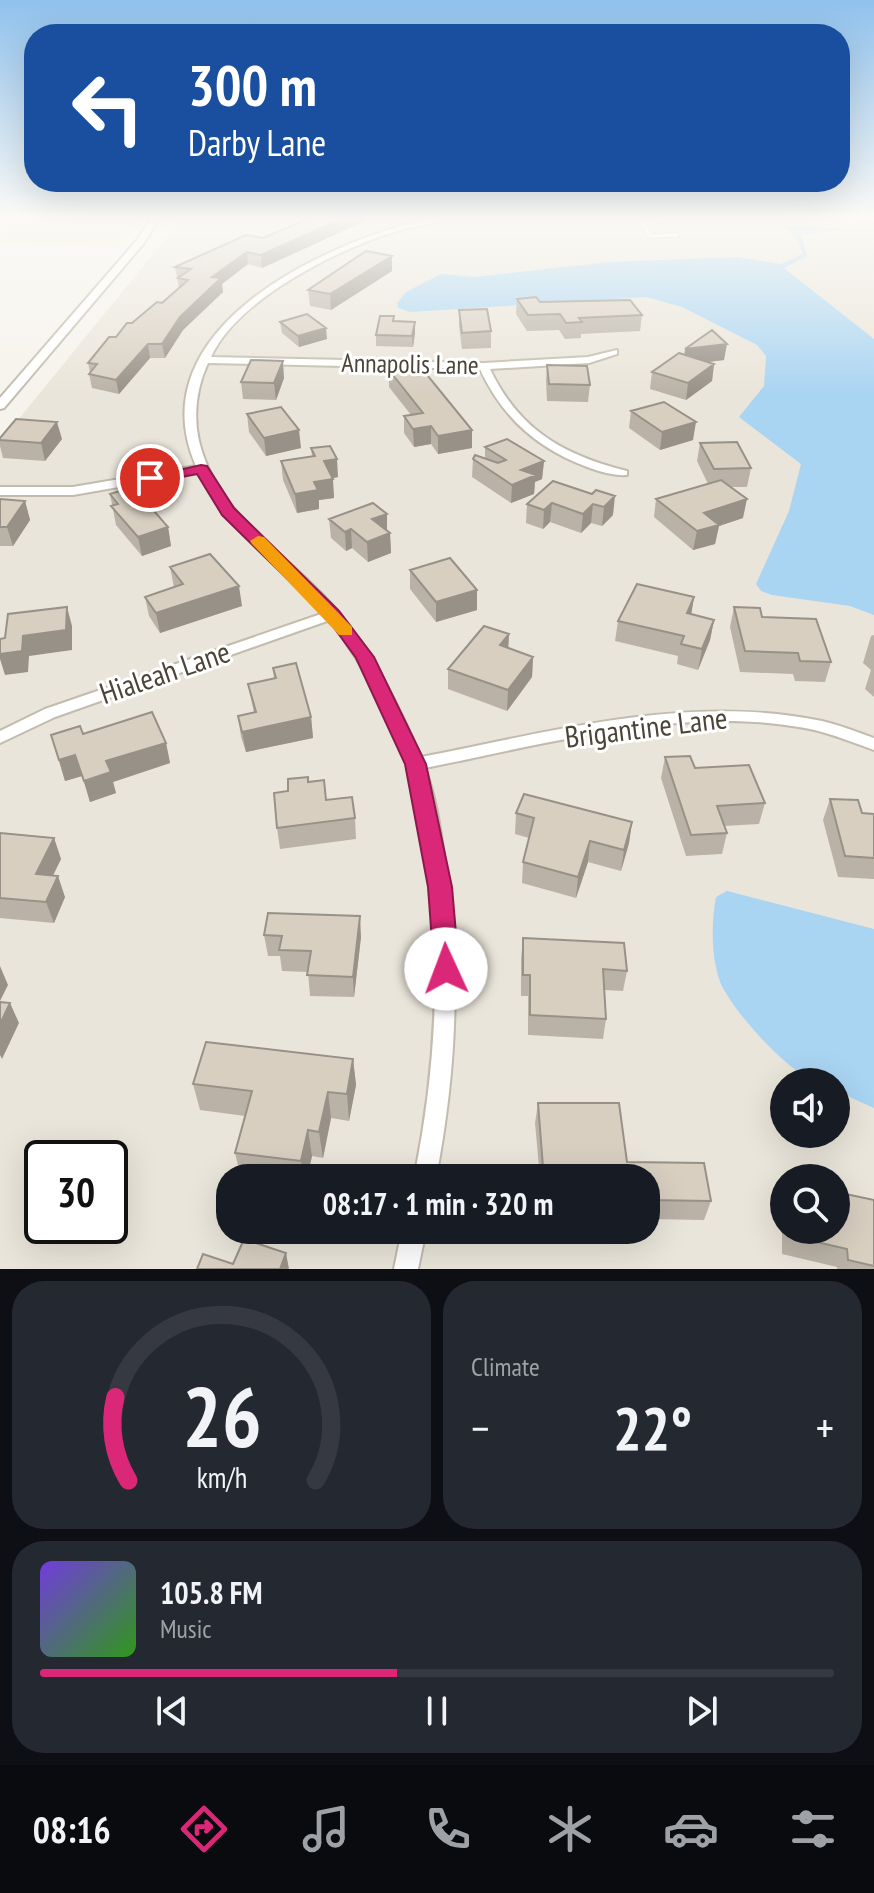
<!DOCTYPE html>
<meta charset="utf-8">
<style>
body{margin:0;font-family:"PT Sans Narrow",sans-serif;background:#242831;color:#f1f3f6;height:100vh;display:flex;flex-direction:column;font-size:30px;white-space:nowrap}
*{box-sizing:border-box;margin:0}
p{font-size:26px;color:#9ea1a6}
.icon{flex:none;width:44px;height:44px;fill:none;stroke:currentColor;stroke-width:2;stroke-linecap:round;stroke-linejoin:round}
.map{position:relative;height:1269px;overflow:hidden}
.side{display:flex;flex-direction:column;gap:12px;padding:12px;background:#0d0f14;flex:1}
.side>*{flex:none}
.top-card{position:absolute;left:24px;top:24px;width:826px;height:168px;border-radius:32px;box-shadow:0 8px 32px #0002;background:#1a4fa0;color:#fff;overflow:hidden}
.buttons{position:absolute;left:770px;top:1068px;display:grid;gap:16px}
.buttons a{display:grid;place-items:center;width:80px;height:80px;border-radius:50%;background:#171b24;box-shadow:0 8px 32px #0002;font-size:40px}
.speed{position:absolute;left:24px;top:1140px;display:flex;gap:16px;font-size:40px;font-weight:700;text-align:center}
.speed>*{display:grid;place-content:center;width:104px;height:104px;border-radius:50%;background:#171b24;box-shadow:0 8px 32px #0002;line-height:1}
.speed .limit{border:4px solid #111;border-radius:12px;background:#fff;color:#111}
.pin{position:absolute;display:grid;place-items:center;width:68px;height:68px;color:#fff;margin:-34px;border:4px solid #fff;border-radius:50%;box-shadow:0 2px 8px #0007}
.me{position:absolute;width:88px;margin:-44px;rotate:358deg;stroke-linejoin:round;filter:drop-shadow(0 0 6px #0008)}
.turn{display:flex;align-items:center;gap:28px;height:168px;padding:0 32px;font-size:36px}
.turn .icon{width:104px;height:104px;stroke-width:2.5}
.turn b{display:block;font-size:56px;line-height:68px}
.big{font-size:60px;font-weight:700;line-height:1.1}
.side .widget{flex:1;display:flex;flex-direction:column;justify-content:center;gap:12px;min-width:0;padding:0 28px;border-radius:32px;background:#242831}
.side .dial{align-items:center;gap:0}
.dial svg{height:208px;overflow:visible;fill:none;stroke:#363941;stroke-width:7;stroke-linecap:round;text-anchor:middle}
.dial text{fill:#f1f3f6;stroke:none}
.song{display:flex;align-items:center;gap:24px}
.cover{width:96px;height:96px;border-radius:12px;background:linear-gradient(135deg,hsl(260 70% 55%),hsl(110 70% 35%))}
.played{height:8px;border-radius:4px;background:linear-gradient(90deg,#db2777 45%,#363941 45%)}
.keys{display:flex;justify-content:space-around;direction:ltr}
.heat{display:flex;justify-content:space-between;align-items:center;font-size:44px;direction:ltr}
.side .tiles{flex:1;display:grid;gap:12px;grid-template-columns:1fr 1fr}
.widget:last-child{grid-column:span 2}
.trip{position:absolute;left:216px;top:1164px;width:444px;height:80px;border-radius:32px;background:#171b24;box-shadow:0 8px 32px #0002;font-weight:700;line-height:80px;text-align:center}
.menu{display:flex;height:128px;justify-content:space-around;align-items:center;background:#090b0e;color:#9ea1a6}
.menu .icon{width:56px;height:56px}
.menu .current{color:#db2777}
.menu b{font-size:36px;color:#f1f3f6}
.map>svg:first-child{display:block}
</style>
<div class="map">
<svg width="874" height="1269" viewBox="0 0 874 1269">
<rect width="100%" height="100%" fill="#f6f3ec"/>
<path fill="#eae5da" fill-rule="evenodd" d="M177,217H874V1269H0V442L171,232L181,227L176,225ZM784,1082H836V1134H784ZM42,1158H110V1226H42ZM230,1178H646V1230H230ZM784,1178H836V1230H784Z"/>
<path fill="#f7ead8" d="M2,217H142L118,247L0,243Z"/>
<path fill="#a9d4f2" d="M802,225L851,229L801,234L807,256L784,268L874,339V615L850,606L772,595L761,591L756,584L789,511L801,464L739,417L764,386L766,356L757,345L682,307L646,297L410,312L398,308L397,303L406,292L441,274L475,277L608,262L738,257L781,264L803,254L796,238L784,227Z
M727,891L874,929V1108L836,1091V1082C830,1082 823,1083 817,1082C789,1074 733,1011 721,984C711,959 711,923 716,897Z"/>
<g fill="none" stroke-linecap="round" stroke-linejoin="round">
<g stroke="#c2bbae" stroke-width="6">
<path id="service" d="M666,220L642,223L650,236L677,235"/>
</g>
<g stroke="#c2bbae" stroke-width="4">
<path id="minor" d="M436,217H451C435,225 414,226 397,231C338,249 237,299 211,357L484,363L588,357L617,350V354L589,363L490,369C519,430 563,455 627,471V475C615,476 601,472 590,468C539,450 503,419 480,369L208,363C197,387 193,414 199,441C218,520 292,555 340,614C374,656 399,707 421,757C551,732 689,693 822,721C839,725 857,732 874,738V750C857,744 840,737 822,732C805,727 786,725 768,723C660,712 531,747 425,768C437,800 441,835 446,869C461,976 456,1073 436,1178H414C435,1075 441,975 429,871C425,839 421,806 411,775C394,720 364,666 330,620L55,717L0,743V731L45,709L324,613C283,565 225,532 199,473L73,495H0V487H73L196,466C135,327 331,239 436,217Z
M855,217L874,218V222L856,219Z
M402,1230H426L418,1269H394Z"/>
</g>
<g stroke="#c2bbae" stroke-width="4">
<path id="tertiary" d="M152,217H160L144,243L4,408L0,409V398L137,240Z"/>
</g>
<use href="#service" stroke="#fff" stroke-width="4"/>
<use href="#minor" fill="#fff" fill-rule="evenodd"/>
<use href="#tertiary" fill="#fff" fill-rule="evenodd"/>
</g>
<path fill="#bab2a6" d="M312,217H367V220L262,268L248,264L222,284L223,292L183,330L165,358H150L119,394L92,388L89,374L90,372L88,363L132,323L162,303L179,288L175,267L263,238Z
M392,271L331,310L310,306L308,290Z
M517,299L642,315L640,331L581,334V338L565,339L559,330L527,331L516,314Z
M459,310L491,331V348L462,349L459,326Z
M280,322L327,339L299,347L282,333Z
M415,333L413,347L376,346V335Z
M685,349L724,360L708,362L714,364L712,381L686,400L650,389L652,372L685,355Z
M547,365L590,385L588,402L547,401L546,382Z
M389,370L472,430V448L438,454L431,444L414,447L404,433V416L411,415L389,387Z
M284,378L276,400L243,399L241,382Z
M631,411L693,440L660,450L629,428Z
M247,414L301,448L266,456L249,432Z
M0,438L62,439L45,461L3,458L0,446Z
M700,443L751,468L747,487H730L743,518L719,526L715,544L693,550L654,517L656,499L708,484L697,461Z
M485,447L544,461L542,479L535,482L534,494L511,503L472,477L473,459H485Z
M311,448L338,477L332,478L334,498L319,500V509L297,513L283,480L281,461L312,456Z
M110,494L168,527L171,546L142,556L116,525Z
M592,494L613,515L602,526L591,523L581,533L550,522L543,529L526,523L527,504Z
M0,499L25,501L30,520L13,546H0Z
M387,514V531L390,533L391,553L368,562L352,548L346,551L331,538L329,519Z
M170,567L242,606L160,633L149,616L145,597L174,587Z
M410,570L477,610L436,622L410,589Z
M694,597L691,614L714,620L710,640L698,670L677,664L678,656L615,641L618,621Z
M734,607L762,617L831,662L825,682L795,681L793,674L740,672L730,627Z
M509,634L508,648L533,657L532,677L507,711L448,689V669Z
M874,635V697L865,689L871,670L863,663L871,636Z
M273,668L311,717L313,738L246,752L241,737L238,716L254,713L248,684L274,679Z
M83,734L166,743L170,763L113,782L116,793L90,802L82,776L65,781L51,735Z
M665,757L695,768L765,803L759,824L724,826L727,833L722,854L686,856L661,778Z
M308,782L326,800L355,818L356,839L280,849L277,828L288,791Z
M830,799L862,813L874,814V879L838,877L823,820Z
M516,813L632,822L629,843L621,871L588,862L576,898L522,883L523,862L529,838L515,834Z
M0,833L54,838L61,859L53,876L65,897L54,923L0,918Z
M264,935L361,937L354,997L310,996L308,972L282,971L280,956H268Z
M523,938L627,971L623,991L604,990L606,1019L603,1039L528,1035V996H521V959Z
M353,1059L356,1085L349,1121L331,1118L323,1158L312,1156L307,1178H241L235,1153L245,1116L200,1110L193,1084Z
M538,1103L627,1162L711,1201L704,1220L646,1219V1178H533L534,1167H539L535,1123Z
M784,1196V1230H836L874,1200V1269H837V1267L782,1254V1201Z"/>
<path fill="#979187" d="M346,217H367V220L262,268L261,255Z
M247,252L248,264L222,284L223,292L183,330L165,358L162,344L180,317L212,277Z
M392,256V271L331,310L330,294Z
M415,322V333L413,347L412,336Z
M326,328L327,339L299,347L298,336Z
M148,344L150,358L119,394L116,380Z
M727,344L724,360L683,365L685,349Z
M283,361L284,378L276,400L274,383Z
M714,364L712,381L686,400L688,383Z
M57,422L62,439L45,461L41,443Z
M696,422L693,440L660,450L662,432Z
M431,426V444L414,447L413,429Z
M299,430L301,448L266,456L264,438Z
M472,430V448L438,454V436Z
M337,459L338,477L325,480L324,461Z
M544,461L542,479L535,482L534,494L511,503L512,485L521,470Z
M333,479L334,498L319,500V509L297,513L295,494L314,482Z
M615,496L613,515L602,526L604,507Z
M747,499L743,518L719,526L715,544L693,550L697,531L704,513Z
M25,501L30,520L13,546L7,527Z
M552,503L550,522L543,529L544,510Z
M593,504L591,523L581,533L583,514Z
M387,514V533L372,519Z
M168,527L171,546L142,556L138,537Z
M351,529L352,548L346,551L345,532Z
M390,533L391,553L368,562L367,542Z
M239,586L242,606L160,633L156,613Z
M477,590V610L436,622V602Z
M694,597L691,616L687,613Z
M67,607L72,626V650L29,656L28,672L5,675L0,659V654L23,636Z
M714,620L710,640L698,670L702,649Z
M509,634L508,654L500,645Z
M533,657L532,677L507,711L508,690Z
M311,717L313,738L246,752L242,732Z
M166,743L170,763L113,782L116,793L90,802L84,781L106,761Z
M75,755L82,776L65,781L59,760Z
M632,822L629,843L621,871L624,850Z
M54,838L61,859L43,895L36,874Z
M590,841L588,862L576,898L578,877Z
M58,876L65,897L54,923L46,902Z
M360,916L361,937L354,997L353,977Z
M0,966L8,985L0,1001Z
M10,1003L19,1023L2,1059L0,1055V1024Z
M353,1059L356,1085L349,1121L347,1094Z
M328,1092L331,1118L323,1158L319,1132Z
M308,1130L312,1156L307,1178H304L301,1161Z
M286,1253L289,1269H280Z"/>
<path fill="#d8cfc1" stroke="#979187" stroke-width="2" d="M312,217H346L261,255L247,252L212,277L221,278L180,317L162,344H148L116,380L89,374L97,364L88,363L109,337H116L127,323H132L157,302L162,303L188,280L178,278L191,269L175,267L246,235L263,238Z
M366,251L392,256L330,294L308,290Z
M536,297L540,302L630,300L642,315L579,318L582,322L566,323L560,314L528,315L517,299Z
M487,309L491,331L462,333L459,310Z
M307,314L326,328L298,336L280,322Z
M380,316H394L393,321L415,322L412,336L376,335Z
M712,330L727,344L685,349Z
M679,353L714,364L688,383L652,372Z
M251,360L283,361L274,383L241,382Z
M419,365L472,430L438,436L431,426L413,429L404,416L423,413L389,370Z
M547,365L587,366L590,385L549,384Z
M664,402L696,422L662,432L631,411Z
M281,407L299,430L264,438L247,414Z
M16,419L57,422L41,443L0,440V438Z
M507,439L544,461L521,470L536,475L512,485L473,459L475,455L498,463L506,460L485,447Z
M737,442L751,468L714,469L700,443Z
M330,446L337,459L324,461L333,479L314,482L318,490L295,494L281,461L315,456L311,448Z
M721,480L747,499L704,513L719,525L697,531L656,499Z
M553,481L592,494L596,490L615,496L604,507L593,504L583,514L552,503L544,510L527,504Z
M133,487L168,527L138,537L111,506L118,504L110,494Z
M0,499L25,501L7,527H0Z
M373,503L387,514L372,519L390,533L367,542L351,529L345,532L329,519Z
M210,554L239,586L156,613L145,597L183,584L170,567Z
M450,558L477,590L436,602L410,570Z
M637,584L694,597L687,613L714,620L702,649L681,644L684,636L618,621Z
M67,607L66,630L23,636L22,651L0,654V639L5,638L8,614Z
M734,607L760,608L762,617L816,619L831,662L800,661L798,653L745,651Z
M484,626L509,634L500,645L533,657L508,690L448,669Z
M296,663L311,717L242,732L238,716L256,712L248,684L276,678L273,668Z
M152,712L166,743L106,761L111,772L84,781L75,755L59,760L51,735L80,726L83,734Z
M690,756L695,768L749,765L765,803L717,806L727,833L691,835L665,757Z
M308,777V782L324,780L326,800L352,797L355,818L277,828L274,793L288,791V779Z
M524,794L632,822L624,850L590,841L578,877L523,862L534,818L516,813Z
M830,799L858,800L862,813L874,814V858L845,856Z
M0,833L54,838L36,874L58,876L46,902L0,898Z
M268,913L360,916L353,977L307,975L311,951L279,950L282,936L264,935Z
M523,938L624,943L627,971L603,969L606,1019L530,1015V975H523Z
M0,1002L10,1003L0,1024Z
M206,1042L353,1059L347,1094L328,1092L319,1132L308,1130L301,1161L235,1153L252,1091L193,1084Z
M538,1103H619L627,1162L704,1163L711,1201L646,1200V1178H535L534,1167H543Z
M836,1192L874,1200V1266L848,1260L847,1249L791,1236V1230H836Z
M244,1239L286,1253L280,1269H197L203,1254L233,1264Z"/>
<linearGradient id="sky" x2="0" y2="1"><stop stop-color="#8fc1ec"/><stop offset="0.55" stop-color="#fbfaf6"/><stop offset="1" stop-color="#fbfaf6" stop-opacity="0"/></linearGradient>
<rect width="874" height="395" fill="url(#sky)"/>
<path fill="#db2777" stroke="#8e194d" stroke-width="2" d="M201,465L207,466L234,508L339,611L374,657L426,764L452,887L459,969L455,977L446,980L438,977L434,969L428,887L405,764L356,658L327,618L222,515L197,474L150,483L143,478Z"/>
<path fill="#f59e0b" d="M258,536L264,537L352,627V635H339L252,544L250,541Z"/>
<g text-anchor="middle" stroke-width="6" stroke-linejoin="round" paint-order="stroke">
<g font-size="26" fill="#4b4439" stroke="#fff">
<text transform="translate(410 364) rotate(1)" y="9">Annapolis Lane</text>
</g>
<g font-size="30" fill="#4b4439" stroke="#fff">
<text transform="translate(165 673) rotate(-19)" y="10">Hialeah Lane</text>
<text transform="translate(646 728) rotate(-7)" y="10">Brigantine Lane</text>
</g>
</g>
</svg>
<div class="buttons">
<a><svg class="icon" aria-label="sound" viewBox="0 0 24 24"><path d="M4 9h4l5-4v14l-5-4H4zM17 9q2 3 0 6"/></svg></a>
<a><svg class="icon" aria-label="search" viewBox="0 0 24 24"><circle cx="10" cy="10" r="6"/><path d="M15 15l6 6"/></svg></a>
</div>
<div class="speed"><div class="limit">30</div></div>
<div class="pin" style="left:150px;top:478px;background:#d93025"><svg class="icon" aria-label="arrive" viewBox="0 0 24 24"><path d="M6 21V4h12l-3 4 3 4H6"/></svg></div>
<svg class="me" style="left:446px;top:969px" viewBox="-20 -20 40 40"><circle r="19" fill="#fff"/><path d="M0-13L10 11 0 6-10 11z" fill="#db2777"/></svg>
<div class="trip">08:17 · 1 min · 320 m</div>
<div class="top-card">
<div class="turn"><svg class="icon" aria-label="left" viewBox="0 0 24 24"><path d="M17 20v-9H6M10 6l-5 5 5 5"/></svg><div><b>300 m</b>Darby Lane</div></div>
</div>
</div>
<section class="side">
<div class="tiles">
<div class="widget dial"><svg viewBox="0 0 100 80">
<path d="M14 69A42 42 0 1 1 86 69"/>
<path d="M14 69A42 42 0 0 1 9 37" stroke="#db2777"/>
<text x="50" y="56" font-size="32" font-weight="700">26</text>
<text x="50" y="72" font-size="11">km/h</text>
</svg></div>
<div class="widget"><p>Climate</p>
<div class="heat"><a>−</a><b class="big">22°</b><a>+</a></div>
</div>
<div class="widget">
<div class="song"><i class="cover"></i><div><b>105.8 FM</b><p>Music</p></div></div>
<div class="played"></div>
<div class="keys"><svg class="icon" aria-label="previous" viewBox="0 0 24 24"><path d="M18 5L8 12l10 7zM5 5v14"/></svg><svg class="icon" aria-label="pause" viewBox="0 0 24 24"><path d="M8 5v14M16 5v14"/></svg><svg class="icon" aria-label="next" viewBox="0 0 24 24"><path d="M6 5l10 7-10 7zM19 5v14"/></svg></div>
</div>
</div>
</section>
<nav class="menu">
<b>08:16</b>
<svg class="icon current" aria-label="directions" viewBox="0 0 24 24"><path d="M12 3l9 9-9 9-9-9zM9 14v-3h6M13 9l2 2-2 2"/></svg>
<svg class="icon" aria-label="music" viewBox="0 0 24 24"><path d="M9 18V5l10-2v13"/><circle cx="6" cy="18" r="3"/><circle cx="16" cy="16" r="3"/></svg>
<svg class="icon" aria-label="phone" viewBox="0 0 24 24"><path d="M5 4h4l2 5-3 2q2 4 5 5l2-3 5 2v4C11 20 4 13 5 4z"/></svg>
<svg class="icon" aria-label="climate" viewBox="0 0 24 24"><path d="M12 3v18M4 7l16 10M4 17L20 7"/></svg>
<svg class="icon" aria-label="car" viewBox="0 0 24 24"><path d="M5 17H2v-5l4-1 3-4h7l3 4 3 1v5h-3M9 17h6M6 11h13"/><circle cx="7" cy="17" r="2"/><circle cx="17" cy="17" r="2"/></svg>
<svg class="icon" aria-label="filters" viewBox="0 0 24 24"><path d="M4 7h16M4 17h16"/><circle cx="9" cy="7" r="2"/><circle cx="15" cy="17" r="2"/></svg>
</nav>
